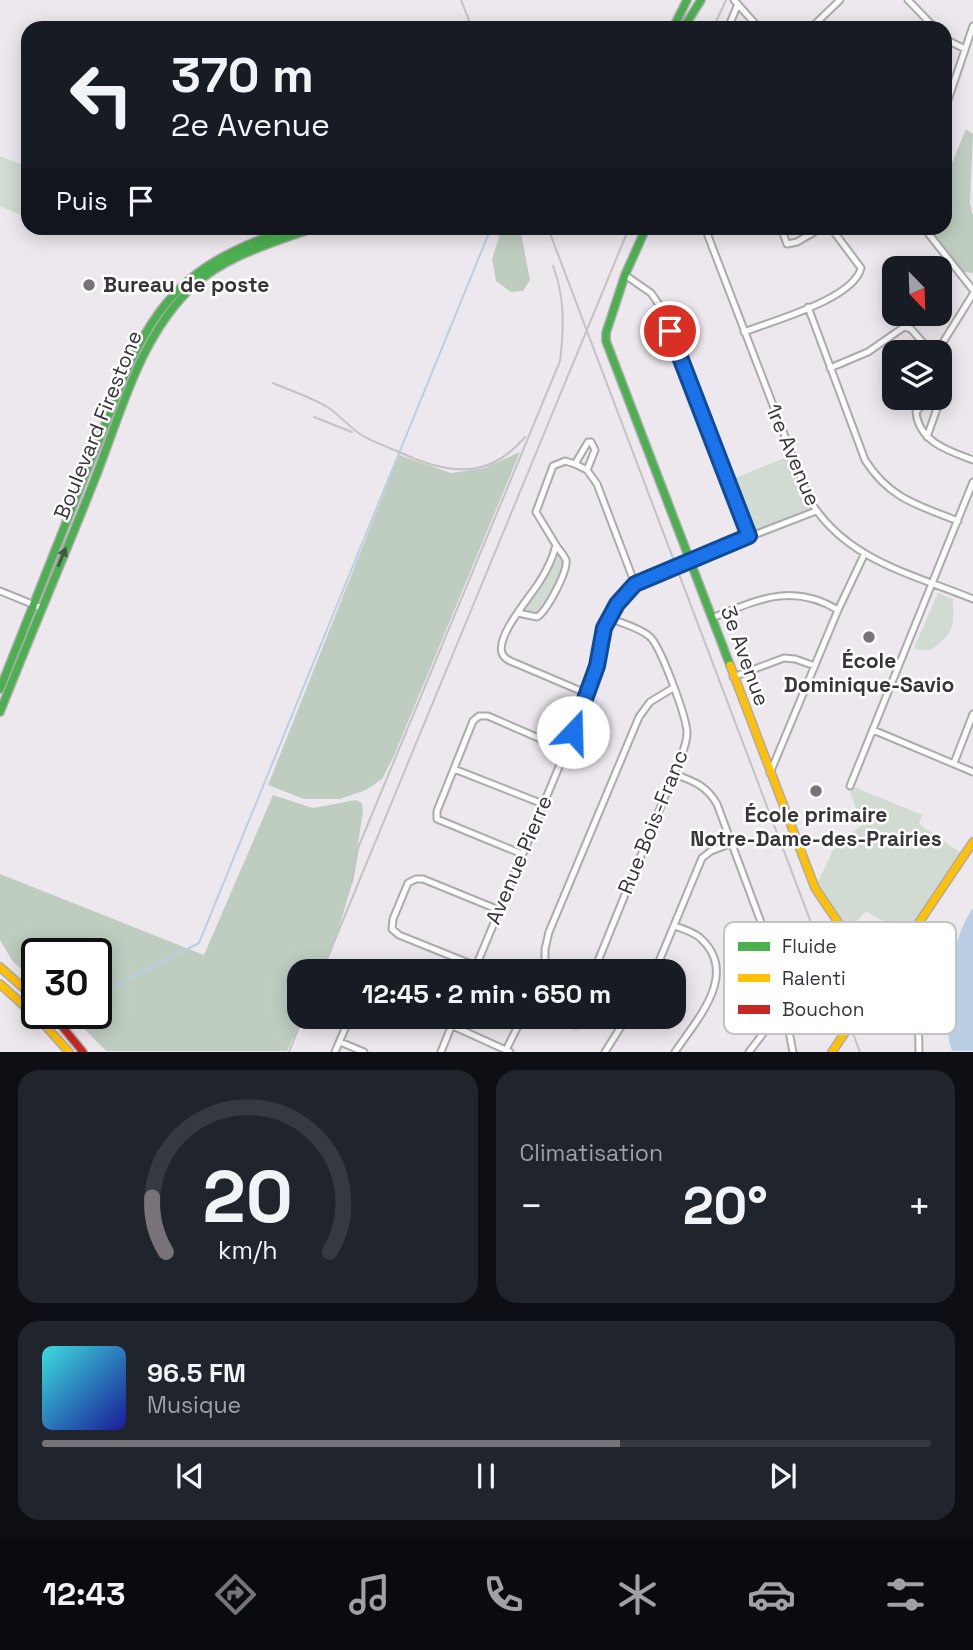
<!DOCTYPE html>
<html lang="fr">
<meta charset="utf-8">
<style>
body{margin:0;font-family:"Space Grotesk",sans-serif;background:#20242c;color:#f1f3f6;height:100vh;display:flex;flex-direction:column;font-size:26px;white-space:nowrap}
*{box-sizing:border-box;margin:0}
p{font-size:23px;color:#9ea1a6}
.icon{flex:none;width:38px;height:38px;fill:none;stroke:currentColor;stroke-width:2;stroke-linecap:round;stroke-linejoin:round}
.map{position:relative;height:1052px;overflow:hidden}
.details{display:flex;flex-direction:column;gap:18px;padding:18px;background:#0d0f14;flex:1}
.details>*{flex:none}
.top-card{position:absolute;left:21px;top:21px;width:931px;height:214px;border-radius:21px;box-shadow:0 4px 18px #0003;background:#171b24;color:#f1f3f6;overflow:hidden}
.needle{width:46px;rotate:157deg}
.tools{position:absolute;left:882px;top:256px;display:grid;gap:14px}
.tools a{display:grid;place-items:center;width:70px;height:70px;border-radius:14px;background:#171b24;box-shadow:0 4px 18px #0003;font-size:35px}
.speed{position:absolute;left:21px;top:938px;display:flex;gap:14px;font-size:35px;font-weight:700;text-align:center}
.speed>*{display:grid;place-content:center;width:91px;height:91px;border-radius:50%;background:#171b24;box-shadow:0 4px 18px #0003;line-height:1}
.speed .limit{border:4px solid #111;border-radius:10px;background:#fff;color:#111}
.pin{position:absolute;display:grid;place-items:center;width:60px;height:60px;color:#fff;margin:-30px;border:4px solid #fff;border-radius:50%;box-shadow:0 2px 7px #0007}
.me{position:absolute;width:77px;margin:-38px;rotate:21deg;stroke-linejoin:round;filter:drop-shadow(0 0 5px #0008)}
.turn{display:flex;align-items:center;gap:24px;height:147px;padding:0 35px;font-size:32px}
.turn .icon{width:91px;height:91px;stroke-width:2.5}
.turn b{display:block;font-size:49px;line-height:60px}
.then{display:flex;align-items:center;height:66px;padding:0 35px;background:#0003;gap:14px;font-size:26px}
.big{font-size:52px;font-weight:800;line-height:1.1}
.details .widget{flex:1;display:flex;flex-direction:column;justify-content:center;gap:10px;min-width:0;padding:0 24px;border-radius:21px;background:#20242c}
.details .dial{align-items:center;gap:0}
.dial svg{height:182px;overflow:visible;fill:none;stroke:#363941;stroke-width:7;stroke-linecap:round;text-anchor:middle}
.dial text{fill:#f1f3f6;stroke:none}
.song{display:flex;align-items:center;gap:21px}
.cover{width:84px;height:84px;border-radius:10px;background:linear-gradient(135deg,hsl(180 70% 55%),hsl(240 70% 35%))}
.played{height:7px;border-radius:4px;background:linear-gradient(90deg,#777378 65%,#363941 65%)}
.keys{display:flex;justify-content:space-around;direction:ltr}
.heat{display:flex;justify-content:space-between;align-items:center;font-size:38px;direction:ltr}
.details .tiles{flex:1;display:grid;gap:18px;grid-template-columns:1fr 1fr}
.widget:last-child{grid-column:span 2}
.trip{position:absolute;left:287px;top:959px;width:399px;height:70px;border-radius:21px;background:#171b24;box-shadow:0 4px 18px #0003;font-weight:800;line-height:70px;text-align:center}
.tabs{display:flex;height:112px;justify-content:space-around;align-items:center;background:#090b0e;color:#9ea1a6}
.tabs .icon{width:49px;height:49px}
.tabs .active{color:#777378}
.tabs b{font-size:32px;color:#f1f3f6}
.map>svg:first-child{display:block}
</style>
<div class="map">
<svg width="973" height="1052" viewBox="0 0 973 1052">
<rect width="100%" height="100%" fill="#ede8ee"/>
<path fill="#d1dbd2" d="M0,156L28,167V218L0,206Z
M792,455L816,511L749,536L725,482Z
M556,545L566,562L546,610L537,617L518,613Z
M938,593L953,599C953,619 956,629 940,643C931,651 926,652 914,648Z
M852,786L922,815L919,824L964,855L907,935L866,911L846,934L815,888L833,850L842,845L847,837L862,825L850,792Z
M543,1017H627L618,1031L591,1022L576,1031Z"/>
<path fill="#bfcdc1" d="M966,129L973,134L970,202L973,216V273L953,271L923,234L926,228H945V180Z
M502,228H520L530,280L523,291L511,292L496,281L492,259Z
M520,452L393,758L382,779L366,790L340,799H304L268,785L399,455L451,473L484,468Z
M273,795L313,808L356,800L362,803L363,811L352,884L336,937L322,971H299V1017H303L287,1051H106L69,1013H96V954H37V982L13,962L0,940V874L204,955Z"/>
<path fill="#bacfe3" d="M973,908V1051H952C939,1015 950,939 973,908Z"/>
<g fill="none" stroke-linecap="round" stroke-linejoin="round">
<path stroke="#bacfe3" stroke-width="2" d="M96,996L199,943L491,228"/>
<g stroke="#adaaae" stroke-width="9">
<path id="street" d="M734,0L759,28
M908,0L935,28
M728,28L738,4
M811,28L840,0
M945,39L965,49
M945,109L973,26
M705,228L809,499C845,560 912,574 973,599
M781,228L787,244L797,242L821,228
M924,228L973,290
M625,275L651,293L660,306L749,536
M808,307L865,460C889,498 917,505 958,521
M744,332C772,321 854,299 861,268L831,228
M937,352L973,294
M830,368L868,352L904,327L911,329L931,352
M929,397L916,412C919,442 949,451 973,460
M927,437L947,380L940,364
M575,464L565,461L553,466L536,512L556,545C553,557 547,570 540,581C531,596 496,635 502,653C504,659 510,661 515,663L588,694
M587,470L575,464L588,442H591L595,450L587,470L597,484L635,584
M0,591L42,608
M518,613L537,617C547,611 568,571 566,560C564,555 559,550 556,545
M712,618C757,600 792,582 838,610
M733,677L784,658L795,659L815,666
M873,730L973,772
M954,763L973,714
M454,769L543,804
M770,773L838,610L864,555
M674,774C693,781 706,785 717,804L775,960L793,1052
M850,786L973,482
M522,854L437,819V811L473,721L479,716H488L566,750
M675,926C683,929 693,932 699,937C741,973 697,1019 675,1052
M908,940L915,944L917,951L919,1052
M476,966L399,935L392,929L393,919L408,883L416,879H423L499,910
M474,971L566,750L594,677L604,628L617,604L635,584L689,560L816,511
M545,971V949L549,932L639,717L650,702L673,688
M591,971L596,966L674,774C679,761 687,746 687,732C686,716 660,644 649,636C638,627 621,623 609,618
M655,971L702,858L711,851L732,843
M433,1017L510,1052
M340,1042L364,1052
M506,1050L519,1024L528,1017
M335,1052L350,1017
M441,1052L455,1017
M605,1052L627,1017
M749,1052L765,1031L787,1026"/>
</g>
<g stroke="#adaaae" stroke-width="10">
<path id="fast" d="M684,27L701,0
M673,28L687,0
M646,228L625,275L606,333V341L730,665
M0,689L128,367C167,283 207,257 292,228
M0,712C31,633 65,555 96,476C122,410 140,335 194,285C227,255 273,243 313,228"/>
</g>
<g stroke="#adaaae" stroke-width="10">
<path id="slow" d="M730,665L815,888L846,934L888,969
M0,967L37,1000
M0,984L42,1022L69,1052
M832,1052L973,842"/>
</g>
<g stroke="#adaaae" stroke-width="10">
<path id="jam" d="M51,1013L83,1052"/>
</g>
<use href="#street" stroke="#fcfcfc" stroke-width="5"/>
<use href="#fast" stroke="#4caf50" stroke-width="7"/>
<use href="#slow" stroke="#ffc107" stroke-width="7"/>
<use href="#jam" stroke="#c62828" stroke-width="7"/>
<path stroke="#c3c2c4" stroke-width="2" d="M461,0L472,28
M713,28L726,0
M548,228L860,1052
M273,383C291,391 311,397 327,407C339,414 348,426 360,434C372,442 386,446 399,452C446,474 488,481 525,437
M314,417L352,432
M352,882L358,848L560,361C564,328 565,297 553,266
M322,971L629,228
M289,1052L303,1017"/>
</g>
<defs><path id="oneway-solid" d="M-6-.8H1V-3.2L6.5 0L1 3.2V.8H-6Z" transform="scale(1.75)"/></defs>
<use fill="#3e5940" href="#oneway-solid" transform="translate(62 557) rotate(-68)"/>
<g fill="none" stroke-linecap="round" stroke-linejoin="round">
<g stroke="#114b97" stroke-width="18">
<path id="route" d="M573,732L597,666L604,628L617,604L635,584L749,536L670,331"/>
</g>
<use href="#route" stroke="#1a73e8" stroke-width="12"/>
</g>
<g fill="#777378" stroke="#fff" stroke-width="2.5">
<circle cx="89" cy="285" r="7"/>
<circle cx="869" cy="637" r="7"/>
<circle cx="816" cy="791" r="7"/>
</g>
<g text-anchor="middle" stroke-width="5" stroke-linejoin="round" paint-order="stroke">
<g font-size="21" font-weight="bold" fill="#383439" stroke="#fff">
<text x="103" y="292" text-anchor="start">Bureau de poste</text>
<text x="869" y="668">École<tspan x="869" dy="24">Dominique-Savio</tspan></text>
<text x="816" y="822">École primaire<tspan x="816" dy="24">Notre-Dame-des-Prairies</tspan></text>
</g>
<g font-size="21" fill="#383439" stroke="#fff">
<text transform="translate(98 425) rotate(-68)" y="7">Boulevard Firestone</text>
<text transform="translate(793 455) rotate(67)" y="7">1re Avenue</text>
<text transform="translate(745 656) rotate(70)" y="7">3e Avenue</text>
<text transform="translate(653 822) rotate(-68)" y="7">Rue Bois-Franc</text>
<text transform="translate(519 860) rotate(-67)" y="7">Avenue Pierre</text>
</g>
</g>
<rect x="724" y="922" width="232" height="112" rx="10" fill="#fff" stroke="#c3c2c4" stroke-width="2"/>
<rect x="738" y="942" width="32" height="9" fill="#4caf50"/>
<rect x="738" y="974" width="32" height="8" fill="#ffc107"/>
<rect x="738" y="1005" width="32" height="9" fill="#c62828"/>
<g font-size="19" fill="#383439">
<text x="782" y="953">Fluide</text>
<text x="782" y="985">Ralenti</text>
<text x="782" y="1016">Bouchon</text>
</g>
</svg>
<div class="tools">
<a><svg class="needle" viewBox="-14 -14 28 28"><path d="M0-13l5 13h-10z" fill="#e53935"/><path d="M0 13l5-13h-10z" fill="#9ea1a6"/></svg></a>
<a><svg class="icon" aria-label="layers" viewBox="0 0 24 24"><path d="M12 4l9 5-9 5-9-5zM3 14l9 5 9-5"/></svg></a>
</div>
<div class="speed"><div class="limit">30</div></div>
<div class="pin" style="left:670px;top:331px;background:#d93025"><svg class="icon" aria-label="arrive" viewBox="0 0 24 24"><path d="M6 21V4h12l-3 4 3 4H6"/></svg></div>
<svg class="me" style="left:573px;top:732px" viewBox="-20 -20 40 40"><circle r="19" fill="#fff"/><path d="M0-13L10 11 0 6-10 11z" fill="#1a73e8"/></svg>
<div class="trip">12:45 · 2 min · 650 m</div>
<div class="top-card">
<div class="turn"><svg class="icon" aria-label="left" viewBox="0 0 24 24"><path d="M17 20v-9H6M10 6l-5 5 5 5"/></svg><div><b>370 m</b>2e Avenue</div></div>
<div class="then">Puis<svg class="icon" aria-label="arrive" viewBox="0 0 24 24"><path d="M6 21V4h12l-3 4 3 4H6"/></svg></div>
</div>
</div>
<section class="details">
<div class="tiles">
<div class="widget dial"><svg viewBox="0 0 100 80">
<path d="M14 69A42 42 0 1 1 86 69"/>
<path d="M14 69A42 42 0 0 1 8 45" stroke="#777378"/>
<text x="50" y="56" font-size="32" font-weight="700">20</text>
<text x="50" y="72" font-size="11">km/h</text>
</svg></div>
<div class="widget"><p>Climatisation</p>
<div class="heat"><a>−</a><b class="big">20°</b><a>+</a></div>
</div>
<div class="widget">
<div class="song"><i class="cover"></i><div><b>96.5 FM</b><p>Musique</p></div></div>
<div class="played"></div>
<div class="keys"><svg class="icon" aria-label="previous" viewBox="0 0 24 24"><path d="M18 5L8 12l10 7zM5 5v14"/></svg><svg class="icon" aria-label="pause" viewBox="0 0 24 24"><path d="M8 5v14M16 5v14"/></svg><svg class="icon" aria-label="next" viewBox="0 0 24 24"><path d="M6 5l10 7-10 7zM19 5v14"/></svg></div>
</div>
</div>
</section>
<nav class="tabs">
<b>12:43</b>
<svg class="icon active" aria-label="directions" viewBox="0 0 24 24"><path d="M12 3l9 9-9 9-9-9zM9 14v-3h6M13 9l2 2-2 2"/></svg>
<svg class="icon" aria-label="music" viewBox="0 0 24 24"><path d="M9 18V5l10-2v13"/><circle cx="6" cy="18" r="3"/><circle cx="16" cy="16" r="3"/></svg>
<svg class="icon" aria-label="phone" viewBox="0 0 24 24"><path d="M5 4h4l2 5-3 2q2 4 5 5l2-3 5 2v4C11 20 4 13 5 4z"/></svg>
<svg class="icon" aria-label="climate" viewBox="0 0 24 24"><path d="M12 3v18M4 7l16 10M4 17L20 7"/></svg>
<svg class="icon" aria-label="car" viewBox="0 0 24 24"><path d="M5 17H2v-5l4-1 3-4h7l3 4 3 1v5h-3M9 17h6M6 11h13"/><circle cx="7" cy="17" r="2"/><circle cx="17" cy="17" r="2"/></svg>
<svg class="icon" aria-label="filters" viewBox="0 0 24 24"><path d="M4 7h16M4 17h16"/><circle cx="9" cy="7" r="2"/><circle cx="15" cy="17" r="2"/></svg>
</nav>
